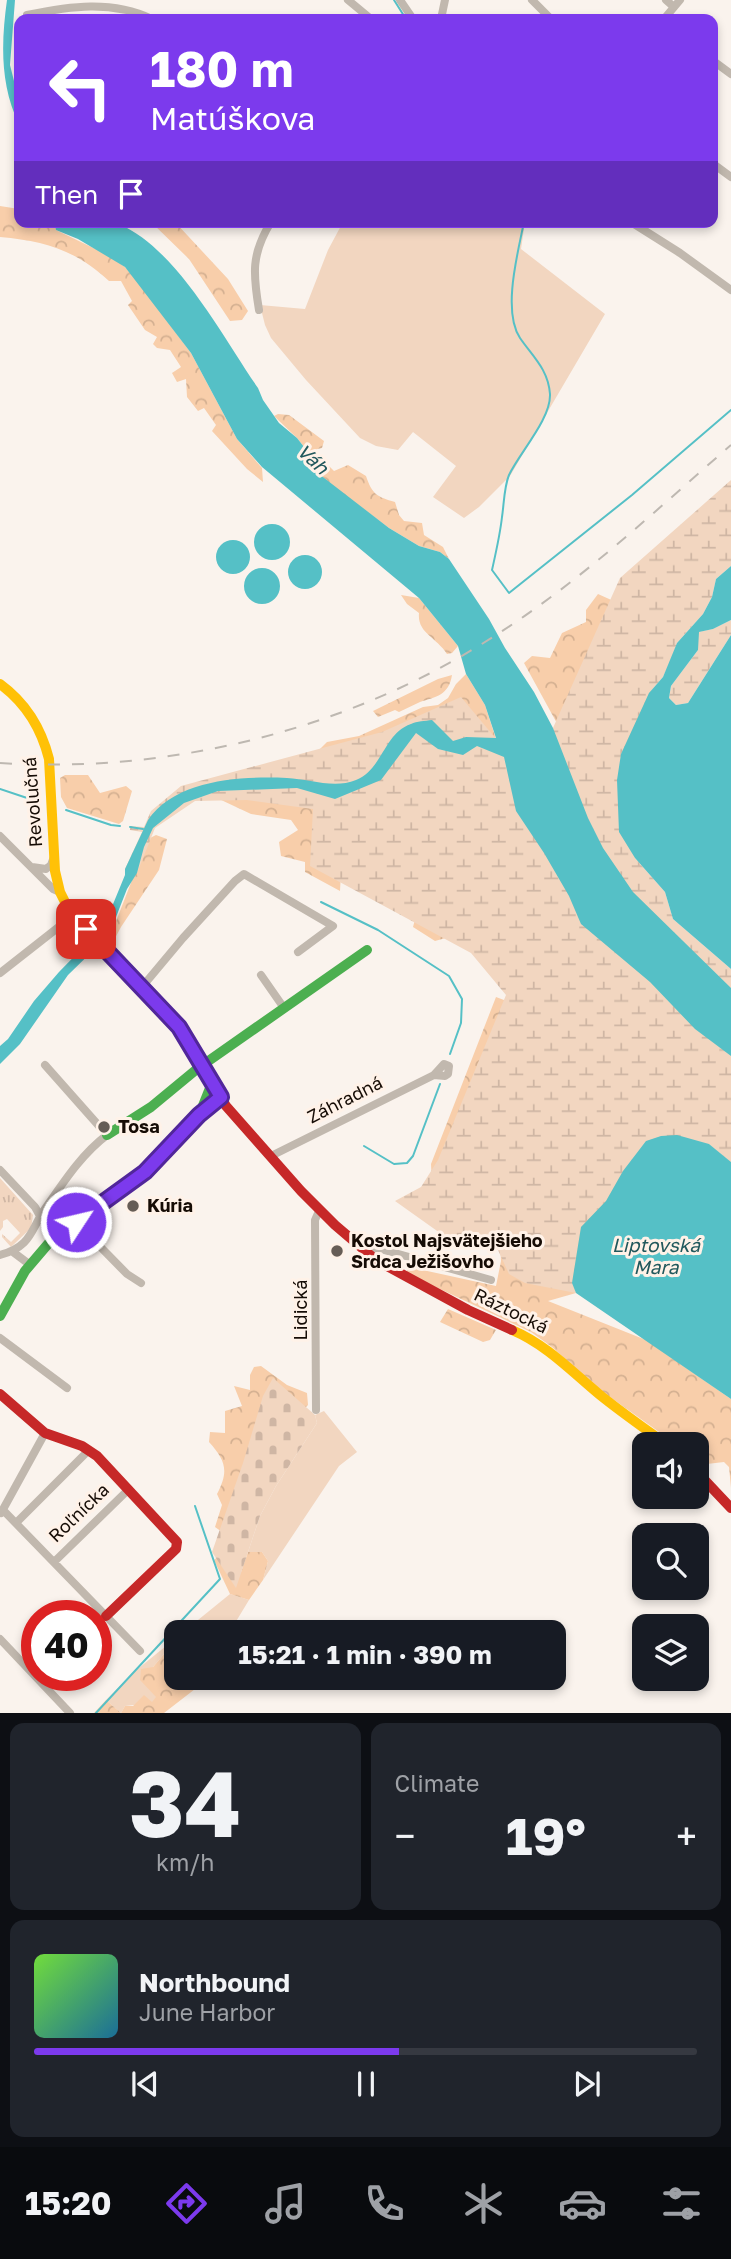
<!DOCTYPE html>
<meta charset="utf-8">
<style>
body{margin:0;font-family:"Golos Text",sans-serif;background:#20242c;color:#f1f3f6;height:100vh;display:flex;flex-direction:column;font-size:26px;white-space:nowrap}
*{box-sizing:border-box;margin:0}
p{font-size:23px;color:#9ea1a6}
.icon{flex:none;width:38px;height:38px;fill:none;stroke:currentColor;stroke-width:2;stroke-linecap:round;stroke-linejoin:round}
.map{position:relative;height:1713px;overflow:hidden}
.drawer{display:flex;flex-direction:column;gap:10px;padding:10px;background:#0d0f14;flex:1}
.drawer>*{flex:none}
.guide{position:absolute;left:14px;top:14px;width:704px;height:214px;border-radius:14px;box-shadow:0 4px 10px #0003;background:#7c3aed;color:#fff;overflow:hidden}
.buttons{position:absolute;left:632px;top:1432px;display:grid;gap:14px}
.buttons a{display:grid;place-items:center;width:77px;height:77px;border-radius:14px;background:#171b24;box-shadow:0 4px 10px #0003;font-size:35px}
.speed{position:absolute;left:21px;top:1600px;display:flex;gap:14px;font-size:35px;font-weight:700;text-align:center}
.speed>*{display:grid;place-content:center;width:91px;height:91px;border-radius:50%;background:#171b24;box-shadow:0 4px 10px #0003;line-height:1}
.speed .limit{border:10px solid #d22;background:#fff;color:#111}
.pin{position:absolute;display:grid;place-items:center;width:60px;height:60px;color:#fff;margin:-30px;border-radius:14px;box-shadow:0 4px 10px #0006}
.me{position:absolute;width:77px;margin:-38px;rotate:55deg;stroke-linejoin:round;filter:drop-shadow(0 0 5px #0008)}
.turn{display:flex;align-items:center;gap:24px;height:147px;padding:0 21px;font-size:32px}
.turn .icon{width:91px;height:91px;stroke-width:2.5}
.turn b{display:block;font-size:49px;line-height:60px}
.then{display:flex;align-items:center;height:66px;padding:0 21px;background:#0003;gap:14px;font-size:26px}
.big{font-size:52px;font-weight:700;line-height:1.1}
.drawer .card{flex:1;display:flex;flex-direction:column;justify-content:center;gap:10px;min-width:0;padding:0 24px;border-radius:14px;background:#20242c}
.drawer .dial{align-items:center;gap:0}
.dial b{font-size:91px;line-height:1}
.song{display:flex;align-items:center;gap:21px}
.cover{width:84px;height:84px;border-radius:10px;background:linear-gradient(135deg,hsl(100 70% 55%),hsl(200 70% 35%))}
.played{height:7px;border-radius:4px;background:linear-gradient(90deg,#7c3aed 55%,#363941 55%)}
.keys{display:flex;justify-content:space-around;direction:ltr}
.heat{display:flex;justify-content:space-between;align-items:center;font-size:38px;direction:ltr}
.drawer .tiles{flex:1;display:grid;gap:10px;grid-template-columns:1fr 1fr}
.card:last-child{grid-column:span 2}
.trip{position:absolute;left:164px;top:1620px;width:402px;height:70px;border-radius:14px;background:#171b24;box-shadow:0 4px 10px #0003;font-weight:700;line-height:70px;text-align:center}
.dock{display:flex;height:112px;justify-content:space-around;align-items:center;background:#090b0e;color:#9ea1a6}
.dock .icon{width:49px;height:49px}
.dock .current{color:#7c3aed}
.dock b{font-size:32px;color:#f1f3f6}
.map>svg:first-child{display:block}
</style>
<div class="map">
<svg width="731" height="1713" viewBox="0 0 731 1713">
<defs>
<pattern id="forest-crowns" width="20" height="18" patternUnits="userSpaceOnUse" patternTransform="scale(1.75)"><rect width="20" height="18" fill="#f8ceaa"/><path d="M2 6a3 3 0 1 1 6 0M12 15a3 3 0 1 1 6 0" fill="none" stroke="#d4b091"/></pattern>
<pattern id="wetland-marsh" width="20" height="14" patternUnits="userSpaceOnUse" patternTransform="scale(1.75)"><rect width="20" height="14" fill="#f2d6c0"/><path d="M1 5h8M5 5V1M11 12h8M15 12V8" fill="none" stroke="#cfb6a4"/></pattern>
<pattern id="cemetery-stones" width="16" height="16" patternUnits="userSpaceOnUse" patternTransform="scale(1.75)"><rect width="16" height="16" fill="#f2d6c0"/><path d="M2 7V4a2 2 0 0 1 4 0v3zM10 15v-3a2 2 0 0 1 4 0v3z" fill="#cfb6a4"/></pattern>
<pattern id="park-tufts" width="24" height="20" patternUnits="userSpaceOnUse" patternTransform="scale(1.75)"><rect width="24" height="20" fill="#f2d6c0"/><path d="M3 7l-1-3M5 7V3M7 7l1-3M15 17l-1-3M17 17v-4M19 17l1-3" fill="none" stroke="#cfb6a4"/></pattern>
</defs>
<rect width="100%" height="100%" fill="#faf3ed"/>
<path fill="#f2d6c0" d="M343,222H525L521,249L605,314L510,476L479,507L464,518L433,497L456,466L413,432L398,450L376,446L360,438L306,380L271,338L265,325L260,305L305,309L328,250Z
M324,1411L357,1452L339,1466L263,1580L268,1561L262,1552H248L260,1516L276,1486L317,1423L315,1415Z
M230,1594L249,1600L229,1633H182Z
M177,1637V1646L170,1647L153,1667L157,1697L152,1703L125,1706L121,1713L106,1700L134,1672Z"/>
<path fill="url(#forest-crowns)" d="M0,206L19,209V222H54L56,230L110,256L125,267L138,282L191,353L237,439L262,468L263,482L247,469L212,431L216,425L204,408L198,411L187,397L186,379L177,382L172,373L181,367L170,350L157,348L153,344L157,337L145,330L128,305L132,301L121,281H109C76,250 44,241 0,237Z
M151,222H175L228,279L248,311L242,320L230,321L189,259Z
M278,414L289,415L324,441L322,448L313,450L334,471L348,465L366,476C372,494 377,497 395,502L399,515L404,521L422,523L424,535L443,547L449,559L440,552L419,546L389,528L337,489L319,474L312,457L297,438L274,416Z
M705,577L621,755L617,780L565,738L524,663L532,656L550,658L562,633L586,622V610L598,594L618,603Z
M401,595L419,598L458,646L452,653L447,654C436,637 417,633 419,613L407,604Z
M466,674L485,705L496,739L731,1056V1162L709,1144L572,1282L576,1293L548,1301L646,1340L731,1399V1488L729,1467L724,1462L707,1464L697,1457L696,1444H676L596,1387L552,1347L531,1332L406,1273L409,1267L496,1286L501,1261L500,1242L432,1184L431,1164L496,997L520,1006L460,934L435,941L413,927L419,904L341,873L340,891L305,872V862L281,856L279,842L298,830L291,820L251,814L219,799L285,784L327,742L359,736L423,707L438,705L448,698L456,684Z
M452,675C449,695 436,697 420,702C413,705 406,709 399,712L395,710L378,717L373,711L438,679Z
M65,775H88L100,793L126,786L132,791L123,821L119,824L67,808L61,797L60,778Z
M156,835L167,839L159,870L121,927L114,940L107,938L113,929L148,839Z
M448,1309L496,1330L490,1340L483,1342L440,1322Z
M261,1366L287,1385L307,1393L308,1405L299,1414L222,1532L215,1527L222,1505L217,1494C229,1471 226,1461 209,1442L210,1432L225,1433V1411L242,1406L234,1386L250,1390V1375L254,1367Z
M248,1552H262L268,1561L263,1580L249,1600L230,1594L214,1560L221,1554L241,1572Z
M177,1646V1678L208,1679L164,1713H94L106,1700L121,1713L125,1706H133L144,1695L152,1702L156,1697L140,1680L141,1669L153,1667L170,1647Z"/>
<path fill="url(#wetland-marsh)" d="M731,480V566L716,579L712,597L703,614L677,643L671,660L663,677L649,693L621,754L635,858L665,892L673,919L731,969V1162L709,1144L623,1171L606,1201L581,1227L572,1282L576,1293L525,1283L509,1274L498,1250L468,1247L447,1238L395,1201L421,1187L438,1160L506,995L471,953L310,866L313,809L247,800L195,801L155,828L137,873L125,869L142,832L130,830V826L144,827L151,811L181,786L382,732L461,697L497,740L553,728L620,578Z
M731,620V635L688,703L676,705L669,698L671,686L698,650V632L713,629Z"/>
<path fill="url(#cemetery-stones)" d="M273,1378L315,1415L317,1423L276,1486L260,1516L236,1588L212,1552L243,1463L263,1396Z"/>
<path fill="url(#park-tufts)" d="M0,1178L33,1215L31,1228L11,1247L2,1237V1234L11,1242L20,1233L7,1219L3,1221V1227L0,1231Z"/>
<path fill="#55c0c6" d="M7,0H15L10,65L19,101V124C0,85 1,43 7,0Z
M54,222C68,222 108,219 119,224C177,249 222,336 258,388L263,400L279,423L297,438L312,457L319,474L389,528L419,546L440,552L449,559L489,619L505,648L534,692L553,728L588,818L603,848L633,892L731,988V1056L695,1029L650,982L581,924L569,896L544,853L516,811L504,757L477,746L463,755L438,749L416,733L381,780L335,799L297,788L218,791L184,803L153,828L144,847L137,873L127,889L109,935L68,975L20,1044L0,1064V1046L8,1039L34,1001L59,972L104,926L125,875V869L148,820C176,779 242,776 287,778C309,779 334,789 356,780C383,769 384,733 411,724C417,721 425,721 432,720L453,741L466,737L496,738L485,705L466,674L458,646L419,598L262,467L237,439L191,353L125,267L78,239L56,230Z
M254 542a18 18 0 1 1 36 0a18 18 0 1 1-36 0Z
M216 557a17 17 0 1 1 34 0a17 17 0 1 1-34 0Z
M288 572a17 17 0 1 1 34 0a17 17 0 1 1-34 0Z
M731,566V620L713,629L699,632L698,650L671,686L669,698L676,705L688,703L731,635V969L673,919L665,892L635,858L619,832L617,780L621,754L649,693L663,677L677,643L703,614L712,597L716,579Z
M244 586a18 18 0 1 1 36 0a18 18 0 1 1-36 0Z
M677,1135L709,1144L731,1162V1399L576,1293L572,1283L581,1227L606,1201L623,1171L646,1141L661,1136Z"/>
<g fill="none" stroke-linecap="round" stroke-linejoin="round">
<path stroke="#55c0c6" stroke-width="2" d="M394,0L406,19
M524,222C518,252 502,311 520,338C533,357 548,369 550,394C551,419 520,452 509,475C504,487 504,504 502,517C500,535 496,552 492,570L509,593L632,495L731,410
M0,789L39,802
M66,810L111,825L120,826
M130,827L143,829
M321,902L378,930L449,976L462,999L461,1023L450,1054
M364,1146L394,1164L407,1163L413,1156L440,1084
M96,1713L220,1579L195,1506"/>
<path stroke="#c1b8ae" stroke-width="8" d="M348,0L371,19
M400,0L413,19
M532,0L551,19
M666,0L674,7
M27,15C70,6 112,0 152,19
M441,19L445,0
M664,19L680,0
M712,60L731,74
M712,163L731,177
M631,222L680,253L731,290
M259,310C253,274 251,254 271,222
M0,836L53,889L60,892
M32,867L46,869L51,865L54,857
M0,973L74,915
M261,975L284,1008
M142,987L183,938L235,881L244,874L333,926L298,952
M271,1156L434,1075L444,1064L449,1066L448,1074L445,1076L434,1075
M0,1170L35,1207L40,1216
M76,1222L127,1274L141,1283
M364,1251L377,1248L491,1280
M13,1252L29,1264
M0,1255C33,1246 30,1229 47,1206C65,1180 82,1154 107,1135L45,1065
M0,1338L67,1388
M316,1410L315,1220L319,1211
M3,1510L140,1651
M1,1513L45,1433
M16,1523L89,1450
M54,1562L129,1489
M0,1639L70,1713"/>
<path stroke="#4caf50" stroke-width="10" d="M200,1113L212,1083
M107,1135L151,1107L197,1069L367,950
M0,1316L25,1271L48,1244L145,1172L199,1115L221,1098"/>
<path stroke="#ffc107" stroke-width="10" d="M0,684C26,703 41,727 49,759L55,871L60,892L66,904L106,951L162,1007L186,1039
M512,1330C547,1345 571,1371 600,1395C621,1412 644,1428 666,1444"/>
<path stroke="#c62828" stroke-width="10" d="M186,1039L226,1106L301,1191L335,1225L376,1260L468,1310L512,1330
M0,1394L45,1433L82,1446L97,1456L177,1542L176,1549L106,1616
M696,1471L731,1508"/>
<path stroke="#beb8b1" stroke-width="2" stroke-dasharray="12 12" stroke-linecap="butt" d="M0,763C172,774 351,729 496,635C581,581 655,511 731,445"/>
</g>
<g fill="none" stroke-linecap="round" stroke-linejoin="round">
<g stroke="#51269a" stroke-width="18">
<path id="route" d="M76,1222L145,1172L199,1115L221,1097L179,1027L86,929"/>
</g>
<use href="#route" stroke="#7c3aed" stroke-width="12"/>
</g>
<g fill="#665d56" stroke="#fff2e8" stroke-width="2.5">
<circle cx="104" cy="1127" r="7"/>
<circle cx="133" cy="1206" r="7"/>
<circle cx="337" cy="1251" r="7"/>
</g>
<g text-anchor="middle" stroke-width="6" stroke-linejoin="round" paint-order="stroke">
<g font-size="18" fill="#160c05" stroke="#fff2e8">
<text transform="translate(33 802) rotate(-94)" y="6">Revolučná</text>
<text transform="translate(345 1100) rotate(-27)" y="6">Záhradná</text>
<text transform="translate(301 1310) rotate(-90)" y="6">Lidická</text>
<text transform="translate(511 1311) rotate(26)" y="6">Ráztocká</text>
<text transform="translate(79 1513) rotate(-44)" y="6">Roľnícka</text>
</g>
<g font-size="18" font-weight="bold" fill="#160c05" stroke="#fff2e8" text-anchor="start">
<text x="118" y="1133">Tosa</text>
<text x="147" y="1212">Kúria</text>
<text x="351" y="1247">Kostol Najsvätejšieho<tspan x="351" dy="21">Srdca Ježišovho</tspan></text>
</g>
<g font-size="19" font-style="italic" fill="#21585c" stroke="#fff2e8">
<text transform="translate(313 459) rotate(42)" y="7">Váh</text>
<text x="656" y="1252">Liptovská<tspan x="656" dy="22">Mara</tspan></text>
</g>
</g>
</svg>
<div class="buttons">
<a><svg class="icon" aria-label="sound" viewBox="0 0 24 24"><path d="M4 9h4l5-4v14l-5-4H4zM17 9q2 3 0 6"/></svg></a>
<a><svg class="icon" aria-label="search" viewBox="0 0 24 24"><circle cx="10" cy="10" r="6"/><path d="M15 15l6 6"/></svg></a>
<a><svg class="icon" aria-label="layers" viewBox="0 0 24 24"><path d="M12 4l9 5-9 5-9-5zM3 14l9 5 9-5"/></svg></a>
</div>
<div class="speed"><div class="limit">40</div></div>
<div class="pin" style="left:86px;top:929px;background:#d93025"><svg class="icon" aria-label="arrive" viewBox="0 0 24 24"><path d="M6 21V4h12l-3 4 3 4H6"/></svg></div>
<svg class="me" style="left:76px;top:1222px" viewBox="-20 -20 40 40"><circle r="17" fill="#7c3aed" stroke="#fff" stroke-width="3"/><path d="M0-11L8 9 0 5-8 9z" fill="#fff"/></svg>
<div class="trip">15:21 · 1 min · 390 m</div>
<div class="guide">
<div class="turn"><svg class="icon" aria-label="left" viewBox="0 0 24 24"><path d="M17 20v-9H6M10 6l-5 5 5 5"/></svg><div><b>180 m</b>Matúškova</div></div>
<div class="then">Then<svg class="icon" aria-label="arrive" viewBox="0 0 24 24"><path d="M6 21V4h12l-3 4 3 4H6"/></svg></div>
</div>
</div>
<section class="drawer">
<div class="tiles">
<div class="card dial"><b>34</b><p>km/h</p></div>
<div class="card"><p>Climate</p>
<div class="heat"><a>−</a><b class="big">19°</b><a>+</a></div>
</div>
<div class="card">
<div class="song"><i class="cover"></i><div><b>Northbound</b><p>June Harbor</p></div></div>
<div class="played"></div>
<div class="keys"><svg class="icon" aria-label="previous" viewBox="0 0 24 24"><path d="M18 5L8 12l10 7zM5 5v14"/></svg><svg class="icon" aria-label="pause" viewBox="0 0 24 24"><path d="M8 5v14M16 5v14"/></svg><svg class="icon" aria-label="next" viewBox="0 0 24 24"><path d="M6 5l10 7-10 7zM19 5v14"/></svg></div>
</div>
</div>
</section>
<nav class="dock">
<b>15:20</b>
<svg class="icon current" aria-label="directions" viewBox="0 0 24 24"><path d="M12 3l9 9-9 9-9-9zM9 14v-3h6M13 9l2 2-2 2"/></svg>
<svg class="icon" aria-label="music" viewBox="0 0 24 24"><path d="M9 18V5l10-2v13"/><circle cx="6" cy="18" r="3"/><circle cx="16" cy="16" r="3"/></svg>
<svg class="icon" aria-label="phone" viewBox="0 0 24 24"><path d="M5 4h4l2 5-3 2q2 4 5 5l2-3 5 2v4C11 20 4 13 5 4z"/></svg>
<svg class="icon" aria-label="climate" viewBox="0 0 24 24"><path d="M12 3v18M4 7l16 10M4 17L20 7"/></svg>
<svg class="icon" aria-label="car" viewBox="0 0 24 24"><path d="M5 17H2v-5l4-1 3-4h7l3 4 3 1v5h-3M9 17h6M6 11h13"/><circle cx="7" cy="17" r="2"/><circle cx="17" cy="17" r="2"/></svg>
<svg class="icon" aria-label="filters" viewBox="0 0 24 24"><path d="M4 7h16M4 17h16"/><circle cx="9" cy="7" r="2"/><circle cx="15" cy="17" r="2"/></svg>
</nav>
